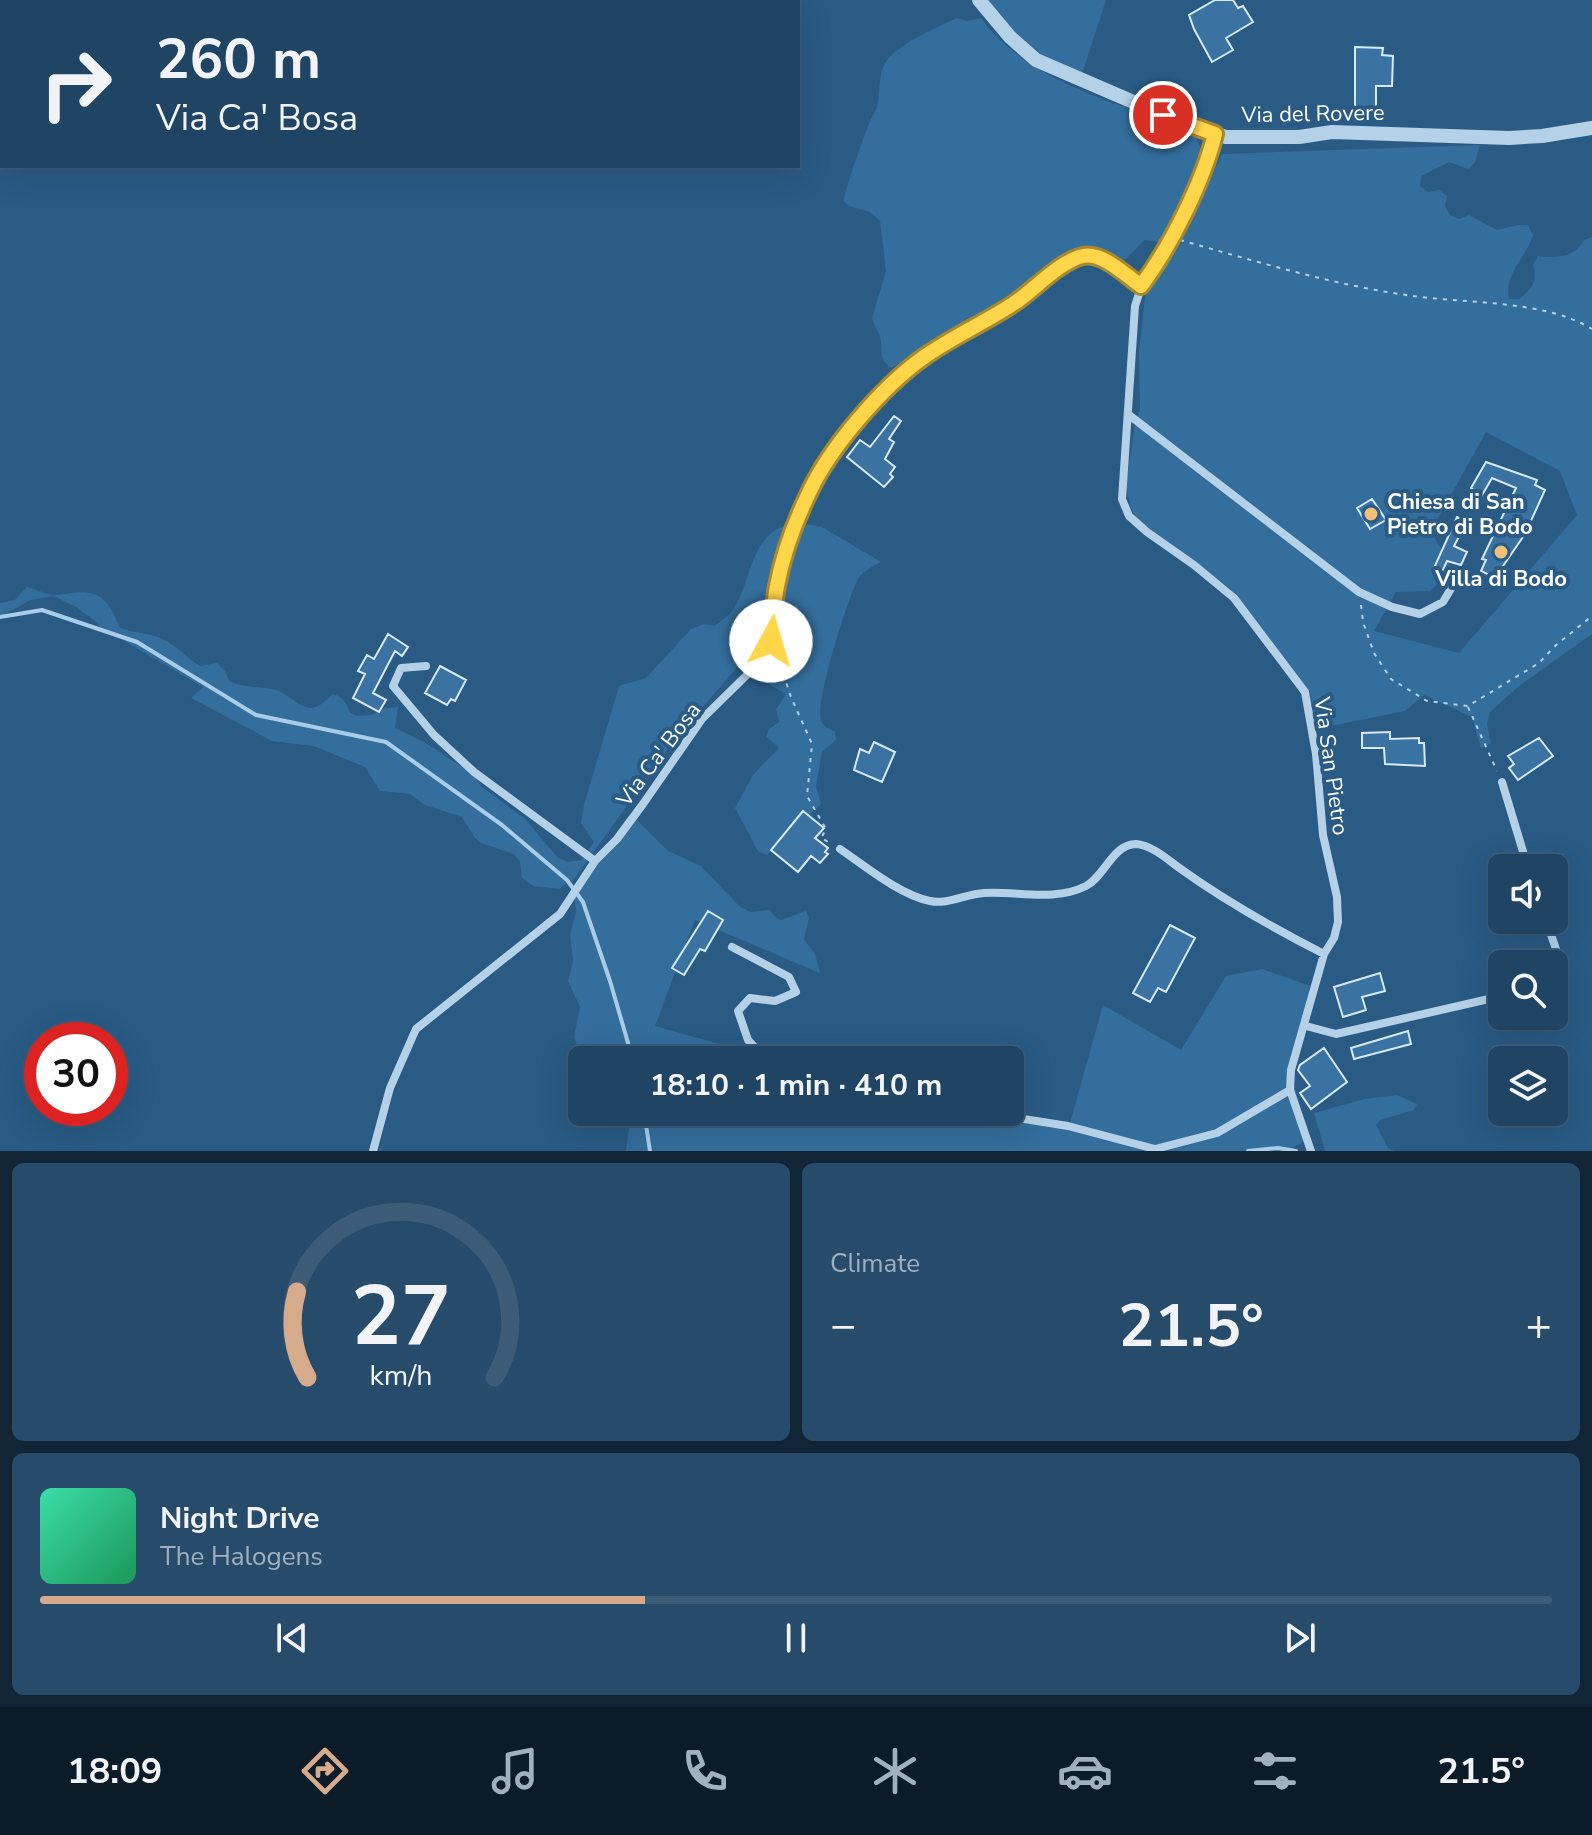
<!DOCTYPE html>
<meta charset="utf-8">
<style>
body{margin:0;font-family:"Nunito Sans",sans-serif;background:#274b6a;color:#f1f3f6;height:100vh;display:flex;flex-direction:column;font-size:30px;white-space:nowrap}
*{box-sizing:border-box;margin:0}
p{font-size:26px;color:#a1b0bf}
.icon{flex:none;width:44px;height:44px;fill:none;stroke:currentColor;stroke-width:2;stroke-linecap:round;stroke-linejoin:round}
.map{position:relative;height:1151px;overflow:hidden}
.side{display:flex;flex-direction:column;gap:12px;padding:12px;background:#112537;flex:1}
.side>*{flex:none}
.hud{position:absolute;left:0px;top:0px;width:800px;height:168px;box-shadow:0 8px 32px #0002,0 0 0 2px #3c5c78;background:#1f4464;color:#f1f3f6;overflow:hidden}
.buttons{position:absolute;left:1488px;top:854px;display:grid;gap:16px}
.buttons a{display:grid;place-items:center;width:80px;height:80px;border-radius:12px;background:#1f4464;box-shadow:0 8px 32px #0002,0 0 0 2px #3c5c78;font-size:40px}
.speed{position:absolute;left:24px;top:1022px;display:flex;gap:16px;font-size:40px;font-weight:700;text-align:center}
.speed>*{display:grid;place-content:center;width:104px;height:104px;border-radius:50%;background:#1f4464;box-shadow:0 8px 32px #0002,0 0 0 2px #3c5c78;line-height:1}
.speed .limit{border:12px solid #d22;background:#fff;color:#111}
.pin{position:absolute;display:grid;place-items:center;width:68px;height:68px;color:#fff;margin:-34px;border:4px solid #fff;border-radius:50%;box-shadow:0 2px 8px #0007}
.me{position:absolute;width:88px;margin:-44px;rotate:6deg;stroke-linejoin:round;filter:drop-shadow(0 0 6px #0008)}
.turn{display:flex;align-items:center;gap:28px;height:168px;padding:0 24px;font-size:36px}
.turn .icon{width:104px;height:104px;stroke-width:2.5}
.turn b{display:block;font-size:56px;line-height:68px}
.big{font-size:60px;font-weight:700;line-height:1.1}
.side .widget{flex:1;display:flex;flex-direction:column;justify-content:center;gap:12px;min-width:0;padding:0 28px;border-radius:12px;background:#274b6a}
.side .dial{align-items:center;gap:0}
.dial svg{height:208px;overflow:visible;fill:none;stroke:#3c5c78;stroke-width:7;stroke-linecap:round;text-anchor:middle}
.dial text{fill:#f1f3f6;stroke:none}
.song{display:flex;align-items:center;gap:24px}
.cover{width:96px;height:96px;border-radius:12px;background:linear-gradient(135deg,hsl(160 70% 55%),hsl(150 70% 35%))}
.played{height:8px;border-radius:4px;background:linear-gradient(90deg,#d6ab8b 40%,#3c5c78 40%)}
.keys{display:flex;justify-content:space-around;direction:ltr}
.heat{display:flex;justify-content:space-between;align-items:center;font-size:44px;direction:ltr}
.side .tiles{flex:1;display:grid;gap:12px;grid-template-columns:1fr 1fr}
.widget:last-child{grid-column:span 2}
.trip{position:absolute;left:568px;top:1046px;width:456px;height:80px;border-radius:12px;background:#1f4464;box-shadow:0 8px 32px #0002,0 0 0 2px #3c5c78;font-weight:700;line-height:80px;text-align:center}
.dock{display:flex;height:128px;justify-content:space-around;align-items:center;background:#0c1b28;color:#a1b0bf}
.dock .icon{width:56px;height:56px}
.dock .current{color:#d6ab8b}
.dock b{font-size:36px;color:#f1f3f6}
.map>svg:first-child{display:block}
</style>
<div class="map">
<svg width="1592" height="1151" viewBox="0 0 1592 1151">
<rect width="100%" height="100%" fill="#295b85"/>
<path fill="#346e9c" fill-rule="evenodd" d="M982,0H1106L1081,77L1027,47Z
M957,18L967,21L981,18C1030,84 1121,104 1194,132L1201,150L1198,171L1167,243L1144,240L1126,259L1114,260L1088,250H1076L1061,259L1026,291L951,337L891,368C877,358 884,351 880,337C878,331 874,325 872,318L886,271L880,221L870,212L849,206L843,201C850,175 859,149 869,124C871,118 875,112 877,107C881,91 877,72 888,59C901,43 939,26 957,18Z
M1480,145L1475,162L1468,169L1449,162L1421,176L1420,186L1428,192L1439,190L1447,196L1445,206L1450,215L1459,219L1469,215L1497,230L1518,225H1528L1533,235C1526,258 1504,273 1509,299H1519C1532,289 1538,282 1533,265L1538,256C1557,258 1574,258 1584,240L1592,237V634L1519,686L1490,712L1487,724L1491,743L1481,748L1472,717L1424,695L1405,711L1316,729L1310,691L1273,646L1232,590L1139,523L1131,508L1126,487L1134,430L1140,408L1139,353L1145,297L1180,245L1222,154ZM1486,432L1560,471L1577,515L1459,653L1374,631L1396,592L1430,591L1453,571L1431,531Z
M800,523L822,527L881,562C872,567 861,572 857,581C847,601 815,702 821,720C823,726 828,729 835,731L836,740L822,752L816,786L821,804L767,855L758,851L735,808L753,775L779,748L766,736L769,729L779,722L776,709L786,694L760,679L754,655L751,659Z
M791,524L758,620L738,666L672,743L572,882L571,880L559,889L533,886L522,878L520,862L514,854L481,843L475,838L462,817L425,805L410,794L380,791L365,767L314,746L272,741L191,698L203,687L121,639L105,633L95,621L76,607L54,596L30,600L0,617V603L15,600L27,587C37,589 48,596 58,595C95,588 106,592 120,628C131,632 140,632 151,635C171,639 184,656 200,666L217,663L225,671L229,681C244,689 263,685 279,691C290,696 299,708 312,708C320,707 327,699 333,694C343,697 347,703 350,713L358,716L371,715L386,708L398,707L395,728L424,742L473,774L481,786L525,819L558,858L568,862L581,860L594,842L581,823L584,805L619,686L646,678L691,629L704,624L714,626C721,621 728,617 733,610C752,581 750,532 791,524Z
M628,816L636,819L668,851L701,866L739,906L750,912L770,910L775,917L781,920L806,911L809,918L804,939L815,954L820,973L695,920L655,1026L777,1060H592L578,1048L574,1037L580,1007L568,981L573,961L570,934L576,912L574,893Z
M1262,969L1310,986L1293,1080L1309,1139L1286,1151H626L629,1128L620,1112H956L1068,1130L1103,1005L1181,1050L1226,976Z
M1397,1095L1417,1104L1414,1110L1380,1120L1376,1125L1388,1148L1394,1151H1325L1314,1113L1364,1099Z"/>
<g fill="none" stroke-linecap="round" stroke-linejoin="round">
<path stroke="#a9cde8" stroke-width="4" d="M0,617L42,610L137,642L256,715L386,742L502,825L567,880L583,902L610,981L633,1060
M644,1112L650,1151
M1248,1151L1278,1148L1296,1151"/>
</g>
<path fill="#3a73a2" stroke="#d7e9f6" stroke-width="2" d="M1215,0H1233L1238,8L1243,6L1253,22L1226,38L1233,50L1212,62L1194,29L1189,15Z
M1355,47L1383,48L1382,55L1393,56L1392,86H1376V110H1355Z
M894,416L901,421L889,439L894,442L885,459L895,467L890,474L893,477L884,487L847,457L860,440L870,447Z
M1486,462L1537,480L1535,485L1545,490L1525,534L1503,566L1505,567L1500,580L1481,571L1486,560L1482,559L1516,488L1492,478L1481,497L1471,488Z
M1372,499L1386,520L1370,529L1357,508Z
M1457,517L1467,522L1454,546L1467,552L1461,565L1447,561L1442,572L1434,568Z
M388,634L408,647L402,656L395,651L373,693L386,700L379,712L353,698L365,674L358,671L367,655L374,659Z
M440,666L466,680L455,701L451,699L447,705L425,693Z
M1390,732V739L1419,738V743H1424L1425,766L1385,764L1384,748H1362V733Z
M1539,738L1553,756L1518,780L1509,768L1514,764L1508,756Z
M874,742L895,752L882,782L854,770L860,749L869,753Z
M803,811L824,828L815,838L828,848L825,852L828,854L820,863L811,856L798,872L771,850Z
M708,911L723,920L705,951L700,949L684,975L672,968Z
M1170,925L1195,938L1166,992L1158,988L1150,1002L1133,993Z
M1380,973L1385,991L1362,997L1366,1010L1343,1017L1334,987Z
M1408,1031L1411,1044L1354,1059L1351,1048Z
M1324,1048L1347,1082L1311,1109L1300,1093L1310,1086L1298,1070L1300,1065Z"/>
<g fill="none" stroke-linecap="round" stroke-linejoin="round">
<path stroke="#b4d1e7" stroke-width="2" stroke-dasharray="4 6" stroke-linecap="butt" d="M69,2L71,0
M0,35L2,34
M1180,240C1255,261 1330,284 1406,295C1463,304 1543,299 1592,329
M1361,605L1363,622L1374,653L1391,679L1427,701L1468,706L1539,663L1556,645L1592,616
M777,655L791,697L812,744L807,796L826,829L821,838L832,844
M1468,707L1497,771"/>
<path stroke="#b4d1e7" stroke-width="8" d="M1215,134C1204,178 1181,216 1160,255C1150,273 1140,287 1135,306L1122,499L1129,516L1147,532L1194,565L1234,598L1305,692L1316,754L1323,835L1337,897L1338,922L1334,938L1324,954L1291,1070L1290,1090L1311,1151
M1129,415L1359,592L1392,607L1420,614L1443,602L1461,572
M426,666L401,668L393,686L434,735L474,772L595,861
M1502,782L1528,868
M840,849C865,866 900,895 930,901C947,905 966,894 984,893C1018,891 1054,902 1086,886C1104,877 1113,844 1136,844C1151,845 1166,858 1178,867C1225,901 1273,928 1324,954
M1546,920L1558,955L1557,976L1554,978
M732,947L789,977L796,992L775,1001L750,998L738,1011L748,1040L766,1060
M1306,1026L1336,1034L1502,996
M980,1112L1068,1126L1155,1149L1217,1133L1290,1090
M373,1151L390,1088L416,1029L560,914L595,861L617,839L643,804L702,719L760,662L771,641L776,588L786,546L808,494L839,446L877,398L898,377L928,354L1013,304L1068,263L1084,255L1101,258L1141,286"/>
<path stroke="#b4d1e7" stroke-width="14" d="M979,0L1010,37L1036,60L1182,123L1226,137H1299L1332,132L1509,138L1542,136L1592,128"/>
</g>
<g fill="none" stroke-linecap="round" stroke-linejoin="round">
<g stroke="#a68a30" stroke-width="20">
<path id="route" d="M771,641C775,623 773,604 777,586C783,554 794,524 808,495C829,448 883,386 924,357C952,337 984,323 1013,304C1033,291 1060,261 1083,256C1103,252 1125,275 1141,286C1171,246 1203,182 1215,134L1163,115"/>
</g>
<use href="#route" stroke="#ffd54a" stroke-width="14"/>
</g>
<g fill="#eec07b" stroke="#295b85" stroke-width="3">
<circle cx="1371" cy="514" r="8"/>
<circle cx="1501" cy="552" r="8"/>
</g>
<g text-anchor="middle" stroke-width="8" stroke-linejoin="round" paint-order="stroke">
<g font-size="22" fill="#fff" stroke="#295b85">
<text transform="translate(1313 113) rotate(-1)" y="8">Via del Rovere</text>
<text transform="translate(658 754) rotate(-53)" y="8">Via Ca' Bosa</text>
<text transform="translate(1332 766) rotate(82)" y="8">Via San Pietro</text>
</g>
<g font-size="22" font-weight="bold" fill="#fff" stroke="#295b85" text-anchor="start">
<text x="1387" y="509">Chiesa di San<tspan x="1387" dy="25">Pietro di Bodo</tspan></text>
<text x="1501" y="586" text-anchor="middle">Villa di Bodo</text>
</g>
</g>
</svg>
<div class="buttons">
<a><svg class="icon" aria-label="sound" viewBox="0 0 24 24"><path d="M4 9h4l5-4v14l-5-4H4zM17 9q2 3 0 6"/></svg></a>
<a><svg class="icon" aria-label="search" viewBox="0 0 24 24"><circle cx="10" cy="10" r="6"/><path d="M15 15l6 6"/></svg></a>
<a><svg class="icon" aria-label="layers" viewBox="0 0 24 24"><path d="M12 4l9 5-9 5-9-5zM3 14l9 5 9-5"/></svg></a>
</div>
<div class="speed"><div class="limit">30</div></div>
<div class="pin" style="left:1163px;top:115px;background:#d93025"><svg class="icon" aria-label="arrive" viewBox="0 0 24 24"><path d="M6 21V4h12l-3 4 3 4H6"/></svg></div>
<svg class="me" style="left:771px;top:641px" viewBox="-20 -20 40 40"><circle r="19" fill="#fff"/><path d="M0-13L10 11 0 6-10 11z" fill="#ffd54a"/></svg>
<div class="trip">18:10 · 1 min · 410 m</div>
<div class="hud">
<div class="turn"><svg class="icon" aria-label="right" viewBox="0 0 24 24"><path d="M7 20v-9h11M14 6l5 5-5 5"/></svg><div><b>260 m</b>Via Ca' Bosa</div></div>
</div>
</div>
<section class="side">
<div class="tiles">
<div class="widget dial"><svg viewBox="0 0 100 80">
<path d="M14 69A42 42 0 1 1 86 69"/>
<path d="M14 69A42 42 0 0 1 10 36" stroke="#d6ab8b"/>
<text x="50" y="56" font-size="32" font-weight="700">27</text>
<text x="50" y="72" font-size="11">km/h</text>
</svg></div>
<div class="widget"><p>Climate</p>
<div class="heat"><a>−</a><b class="big">21.5°</b><a>+</a></div>
</div>
<div class="widget">
<div class="song"><i class="cover"></i><div><b>Night Drive</b><p>The Halogens</p></div></div>
<div class="played"></div>
<div class="keys"><svg class="icon" aria-label="previous" viewBox="0 0 24 24"><path d="M18 5L8 12l10 7zM5 5v14"/></svg><svg class="icon" aria-label="pause" viewBox="0 0 24 24"><path d="M8 5v14M16 5v14"/></svg><svg class="icon" aria-label="next" viewBox="0 0 24 24"><path d="M6 5l10 7-10 7zM19 5v14"/></svg></div>
</div>
</div>
</section>
<nav class="dock">
<b>18:09</b>
<svg class="icon current" aria-label="directions" viewBox="0 0 24 24"><path d="M12 3l9 9-9 9-9-9zM9 14v-3h6M13 9l2 2-2 2"/></svg>
<svg class="icon" aria-label="music" viewBox="0 0 24 24"><path d="M9 18V5l10-2v13"/><circle cx="6" cy="18" r="3"/><circle cx="16" cy="16" r="3"/></svg>
<svg class="icon" aria-label="phone" viewBox="0 0 24 24"><path d="M5 4h4l2 5-3 2q2 4 5 5l2-3 5 2v4C11 20 4 13 5 4z"/></svg>
<svg class="icon" aria-label="climate" viewBox="0 0 24 24"><path d="M12 3v18M4 7l16 10M4 17L20 7"/></svg>
<svg class="icon" aria-label="car" viewBox="0 0 24 24"><path d="M5 17H2v-5l4-1 3-4h7l3 4 3 1v5h-3M9 17h6M6 11h13"/><circle cx="7" cy="17" r="2"/><circle cx="17" cy="17" r="2"/></svg>
<svg class="icon" aria-label="filters" viewBox="0 0 24 24"><path d="M4 7h16M4 17h16"/><circle cx="9" cy="7" r="2"/><circle cx="15" cy="17" r="2"/></svg>
<b>21.5°</b>
</nav>
